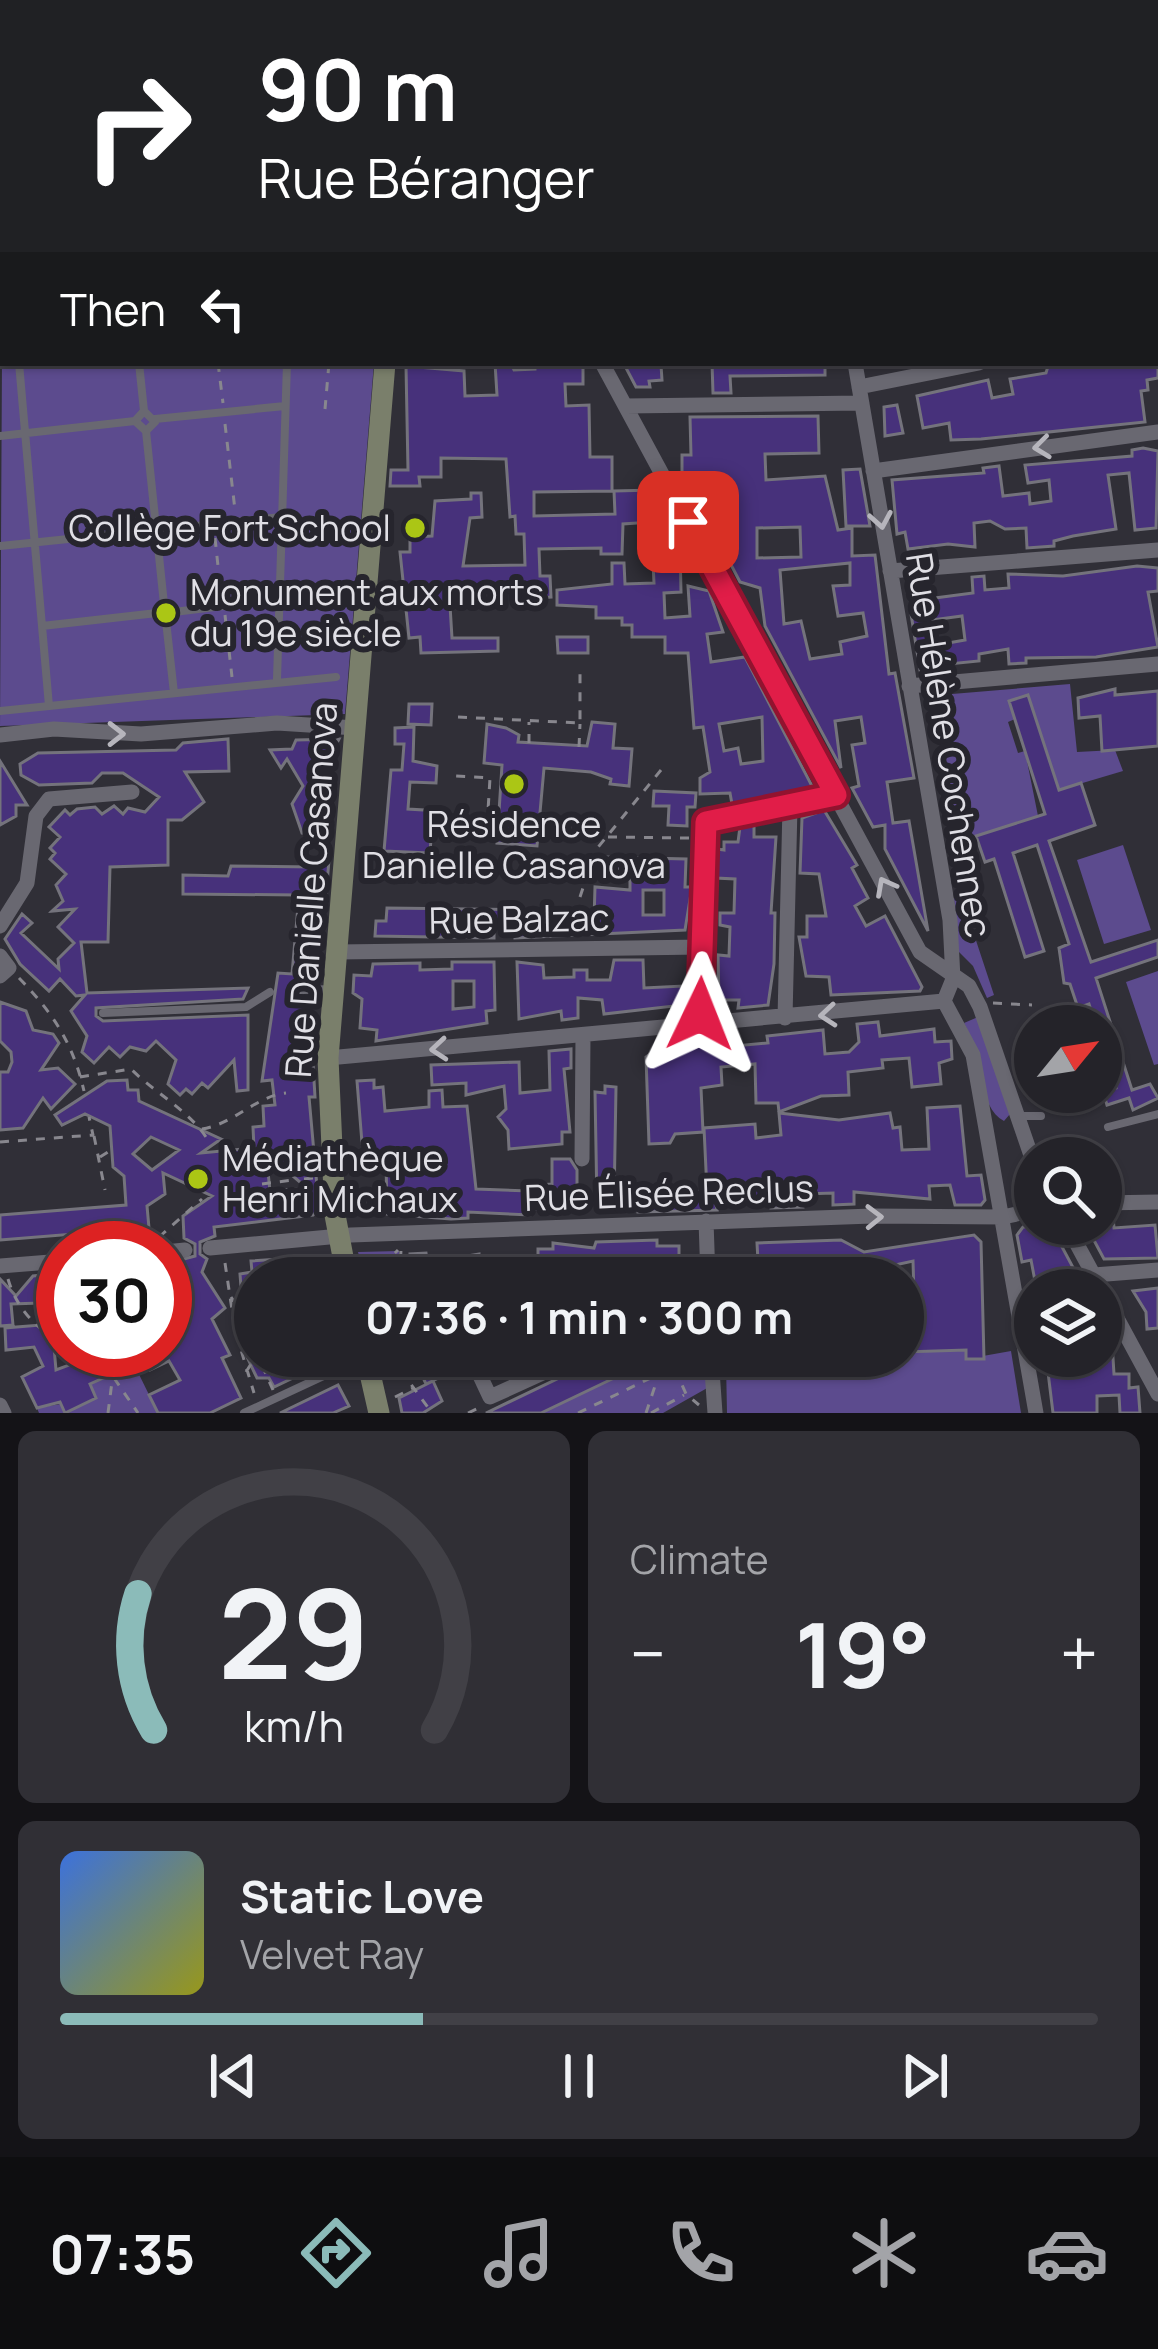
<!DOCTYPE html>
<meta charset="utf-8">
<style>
body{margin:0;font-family:Manrope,sans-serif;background:#302f35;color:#f1f3f6;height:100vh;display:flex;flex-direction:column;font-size:45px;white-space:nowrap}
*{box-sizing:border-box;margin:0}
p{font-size:39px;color:#a3a4a8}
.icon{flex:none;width:66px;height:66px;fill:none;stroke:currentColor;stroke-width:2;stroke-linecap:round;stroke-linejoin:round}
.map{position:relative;height:1413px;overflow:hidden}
.drawer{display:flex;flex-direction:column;gap:18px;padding:18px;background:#141317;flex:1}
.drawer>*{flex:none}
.guide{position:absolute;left:0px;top:0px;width:1158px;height:366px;box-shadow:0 3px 9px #0004,0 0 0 3px #414046;background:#202124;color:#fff;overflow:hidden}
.needle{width:78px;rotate:60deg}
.buttons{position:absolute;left:1014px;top:1005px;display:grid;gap:24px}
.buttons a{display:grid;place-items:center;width:108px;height:108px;border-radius:50%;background:#242329;box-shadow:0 3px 9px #0004,0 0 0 3px #414046;font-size:60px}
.speed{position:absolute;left:36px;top:1221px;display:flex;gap:24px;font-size:60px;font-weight:700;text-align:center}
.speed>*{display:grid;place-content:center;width:156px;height:156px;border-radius:50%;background:#242329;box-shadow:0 3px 9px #0004,0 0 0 3px #414046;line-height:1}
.speed .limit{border:18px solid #d22;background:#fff;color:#111}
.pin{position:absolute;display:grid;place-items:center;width:102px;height:102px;color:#fff;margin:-51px;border-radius:24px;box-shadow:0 6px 18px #0006}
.me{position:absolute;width:132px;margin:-66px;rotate:2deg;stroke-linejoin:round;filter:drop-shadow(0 0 9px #0008)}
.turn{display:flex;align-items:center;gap:42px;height:252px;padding:0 60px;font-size:54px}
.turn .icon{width:156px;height:156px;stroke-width:2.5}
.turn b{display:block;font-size:84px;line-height:102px}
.then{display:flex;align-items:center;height:114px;padding:0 60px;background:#0003;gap:24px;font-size:45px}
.big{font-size:90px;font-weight:700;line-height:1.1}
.drawer .card{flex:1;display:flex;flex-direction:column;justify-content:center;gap:18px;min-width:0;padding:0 42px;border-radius:18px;background:#302f35}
.drawer .dial{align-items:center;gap:0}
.dial svg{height:312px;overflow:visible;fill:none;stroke:#414046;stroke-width:7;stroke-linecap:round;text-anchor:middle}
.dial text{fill:#f1f3f6;stroke:none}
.song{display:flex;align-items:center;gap:36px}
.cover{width:144px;height:144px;border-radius:18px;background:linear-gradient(135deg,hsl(220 70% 55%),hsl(60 70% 35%))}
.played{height:12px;border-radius:6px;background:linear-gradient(90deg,#8bbbb9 35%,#414046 35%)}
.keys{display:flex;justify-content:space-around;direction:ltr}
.heat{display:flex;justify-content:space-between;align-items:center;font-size:66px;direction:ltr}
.drawer .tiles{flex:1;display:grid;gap:18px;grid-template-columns:1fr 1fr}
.card:last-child{grid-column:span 2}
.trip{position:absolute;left:234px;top:1257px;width:690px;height:120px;border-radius:60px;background:#242329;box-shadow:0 3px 9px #0004,0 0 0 3px #414046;font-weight:700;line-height:120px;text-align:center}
.dock{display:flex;height:192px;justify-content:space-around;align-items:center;background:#0e0e10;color:#a3a4a8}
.dock .icon{width:84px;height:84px}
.dock .current{color:#8bbbb9}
.dock b{font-size:54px;color:#f1f3f6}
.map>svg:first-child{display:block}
</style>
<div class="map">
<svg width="1158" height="1413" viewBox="0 0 1158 1413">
<rect width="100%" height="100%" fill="#302f37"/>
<path fill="#5c4b8e" d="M3,176V363H374L345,714L0,726Z
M1070,684L1077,752L1115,750L1123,771L1059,790L1028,696L1010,701L1015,719L1008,722L1018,753L1025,751L1038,816L959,841L934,704L940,695Z
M1123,845L1151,930L1104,944L1077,860Z
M960,892L994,995L987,998L973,966L957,950L954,898Z
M1158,971V1064L1154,1065L1126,982Z
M978,1017L1010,1114L1004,1121C978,1108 979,1050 964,1023Z
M399,1251L398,1278H365L358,1252Z
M965,1312L966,1359L1011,1351L1021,1413H727L726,1363L903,1356V1323Z
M127,1350L158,1413H39L37,1408L96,1398L90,1384L111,1374L104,1358Z
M660,1356H698L709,1387L663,1413H541Z"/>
<path fill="#47317b" stroke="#74737c" stroke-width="3" fill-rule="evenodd" d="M495,363H511L514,370L535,369V363H583V384H565L566,406L589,405L590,457H612V491L534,492V516L615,514L614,491L655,490L685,546H680L681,592L664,593L665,618L690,616L688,586L709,591L723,632L707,634L711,662L745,657L813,788L732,804L730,793L700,794V778L710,772L703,727L694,728L688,653H665V637H632V625H622V618H596V607L557,605V590L612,584V563H624L625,584L654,583L651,522L623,524L622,554H601V548L539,549L540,576H550L551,597L533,598V586L449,589L452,638H498V651L421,653L420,637L409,638L400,552H410V537L432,536L435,501L471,499V493H481L482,517L470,518L463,566L525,565L524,534H516L515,516L510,517L506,459L441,458V477H419L420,486H390L391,470H408L406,366L464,371L465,396L497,395ZM762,717L763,761L741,764L738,748L724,751L719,724Z
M712,363H825V375L730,376L731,393H713Z
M1049,363H1158V378L1147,380L1148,390L1141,391L1145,422L981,439L951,440L949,423L923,428L917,396L988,380L992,398L1013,394L1010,379L1046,373Z
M661,365L662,380L649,381L650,387H636L625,366Z
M897,405L903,433L885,436L884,407Z
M818,416L819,453L765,454L766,480L825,476L838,530L852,528V556L875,555L889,674L895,673L914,778L887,782L893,823L909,821L928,931L885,849V825L873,827L852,788L859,786L852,745L865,743L861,717L835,721L841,768L765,626L760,588L740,582L714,532L712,501H697L682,472V455H691L690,417ZM800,527L801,557L757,558V528ZM850,563V585L833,586L838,616L863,613L867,636L840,642L842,654L810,659L801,621L784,624L780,570Z
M1143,448L1158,451L1156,528L1135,530L1129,473L1108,475L1116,529L1073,536L1054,541V546L1027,548L1026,528L1005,529L990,521L974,523L975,547L948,544L908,549L905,532L897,534L892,480L984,473L983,468L999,466L1003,496L1029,493L1030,504L1051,501L1049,480L1028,483L1025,465L1132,456V450Z
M860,469L870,526H846L843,470Z
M1137,566L1158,568V591L1148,592L1158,647L1096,657L1026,658V663L1009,664L1008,649L979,654V661L938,665L939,671L920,670L911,614L915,583L924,582L927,599L973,593L972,577L984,576L985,590L1009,588L1008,574L1063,576ZM962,616L965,640L937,645L932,620Z
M557,637H588V653H558Z
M1115,689V695L1158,691V746L1102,751L1100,716L1079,718L1078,698Z
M1028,695L1059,790L1081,783L1095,825L1049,841L1091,962L1158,940V957L1096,978L1132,1090L1150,1084L1158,1098L1133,1110L1129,1098L1107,1105L1103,1092L1116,1088L1101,1026H1096L1089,1004L1078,1008L1070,984L1064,983L1059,948L1069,944L1037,845L1013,853L1044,951L1025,957L994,859L985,862L976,836L1045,814L1009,701Z
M409,704H432L431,725L408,724Z
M592,722L615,724L613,748L632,749L629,786L610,784L611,779L591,772L544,768L537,846L497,843L502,765L484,763L487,724L506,728L519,735L518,742L587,746Z
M414,727L413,761L437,766L436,783L410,782L408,809L440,811L439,824H432L430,853L384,851L391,770H402L404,744H395V728Z
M228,739L229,771L185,772L204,802L182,820H168V865L110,867L108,942H81L87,993L248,988L243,999L96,1008V1016L103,1021L248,1015V1090L237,1091L234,1060L208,1088L202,1083L192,1094L186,1089L180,1095L168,1084L176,1060L156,1041L146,1051L130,1047L120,1057L109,1047L94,1063L82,1052L87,1036L71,1011L85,995L76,996L60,979L49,991L20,964L5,939L22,914L32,923L21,933L59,969L58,959L74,943L58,927L75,909L52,911L63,901L56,885L66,874L50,859L55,853L50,848L60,837L49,827L65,810L70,815L77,809L95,807L102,814L114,806L123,814L128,808L145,812L159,797L123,773H102L92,783L39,785L21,775L20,764L38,753L176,750L183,743Z
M339,739L329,758L334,767L319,795L332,822H327V834L302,833L292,804L303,786L287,759L281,768L270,750L292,749L296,740Z
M0,761L27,805H16V816L0,825Z
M654,791L696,793L695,807H687V826L668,825L669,806H653Z
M824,810L857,865L852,868L868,898L855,906L866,926L885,916L922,987L920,991L831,995L829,977L806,976L799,937H807V916H826L819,874L800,873L802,818Z
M754,824V837H776L771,913H775L774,964L768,1005L738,1008L739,1000H719L718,955L729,956L730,927L720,925V913H734L735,879L716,878L717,849L724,850V842H738L740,827Z
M605,857L686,859L685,887H692L685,930L515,938V924L494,923V938L375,936L376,921H386L387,908L561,910V922L594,920L595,887L630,890V869H605ZM643,890H664V915H643Z
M316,860H329L326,896H321L312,981L295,989L305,998L306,1060L313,1064L315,1097H309L319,1209L313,1215L214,1227L215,1236L200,1242V1254L207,1259L202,1272L225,1308L212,1319L230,1355L222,1358L241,1398L210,1413H158L149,1395L180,1380L169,1361L150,1370L141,1350H165V1264L195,1256V1244L184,1238L183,1216L212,1196L163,1173L165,1194L147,1206L149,1228L0,1240V1215L126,1205L124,1176L113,1167L110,1126L85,1114L62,1125L55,1115L107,1081L127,1080L128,1090H138L139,1101L221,1139L201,1153L254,1148L253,1127L264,1126L263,1106L275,1105L272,1080L262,1081L278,973L292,974L299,895L183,894V875L228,876L231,866L315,867ZM151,1137L179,1150L152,1170L133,1154ZM266,1153L307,1188L270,1191Z
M614,960H643L644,988L683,986V1005L604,1014L602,1000L578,998V1018L562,1020L561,1011L519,1019L517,962L543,965L544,978L574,977V970H587V980H610Z
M452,962H494L495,1010L486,1011L487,1023L376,1041L377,1030L360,1028L362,999L353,993L354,975L371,976L373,964L420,963V970L452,969ZM453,981H474V1007L453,1009Z
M0,1002L26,1011L33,1030L53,1034L59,1043L41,1070L58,1068L75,1084L51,1109L43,1098L23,1128L0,1130V1072H8L12,1062L11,1052L0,1041Z
M878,1022L880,1036L934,1029L935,1042L951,1041L952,1059L939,1063L941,1084L912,1087L909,1058L882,1060L883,1068L848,1072L849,1095L821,1096L779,1112L778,1103H756L755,1064L721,1067L722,1085L701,1088L703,1132L675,1134L670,1143L649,1144L646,1057L653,1052L719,1044V1038L731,1036L735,1046L768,1043L767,1036L823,1030L825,1054L849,1052L859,1042L857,1024Z
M571,1049V1068L564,1069L570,1132H562V1144L509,1149L508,1130L498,1117L506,1109L504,1086L466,1095V1083L432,1085L431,1065L519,1062L520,1093L550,1090L549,1051Z
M374,1080V1088L383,1087L385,1111L429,1107V1091L442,1090L443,1107L467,1106L476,1189L529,1191V1186L552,1184V1159H570L577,1170V1205L530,1210V1215L468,1212V1218L451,1219L387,1214L386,1160H374L372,1143H362L357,1081Z
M605,1086L616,1087L614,1204L597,1205L595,1092L605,1093Z
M960,1106L967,1176L981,1175L985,1200L981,1205H955L950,1185L929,1186L930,1199L854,1192V1204L833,1205V1193L803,1194V1207L771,1208V1201L716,1205L717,1210L638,1212L637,1194L707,1191L704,1128L755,1124L756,1138L781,1135L779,1113L839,1120L890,1113L893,1128L900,1127L902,1150L929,1149L927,1108Z
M1101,1215H1113L1114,1228L1155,1225L1158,1258L1104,1259L1089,1231V1224H1101Z
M1044,1226L1053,1230L1085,1290H1044L1041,1280L1035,1281L1031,1260L1022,1262L1017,1235L1023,1227Z
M974,1235L981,1242L984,1359H966V1350L903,1352V1294H914L913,1261L872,1270V1278H814L813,1259L758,1261L757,1243L841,1240L864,1252Z
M657,1240V1246H679V1268L646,1256L526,1264L525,1259L538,1258V1249H553V1243L594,1248L596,1242Z
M426,1253L427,1261L432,1262L479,1254V1266L470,1271L411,1273L410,1254Z
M309,1257L320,1278H255V1356H339L274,1387L269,1378H257L239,1340L245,1337L235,1301H242L240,1274L252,1272L251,1261Z
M63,1273V1335L53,1336L56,1370L101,1353L112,1374L90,1384L96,1398L65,1413L60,1402L37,1408L22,1377L43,1366L34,1347L6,1350L5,1328L42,1325L40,1303L11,1304L13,1325L0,1326V1279L16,1296L33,1276Z
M1158,1288V1328L1147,1329L1146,1312L1133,1291Z
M1101,1320L1112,1342L1114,1374H1129V1388L1138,1387L1140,1413H1120L1119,1395L1097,1396V1413H1053L1046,1356H1101Z
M413,1356H446L453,1371L426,1384Z
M605,1356H660L541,1413H486Z
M433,1381L442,1401L423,1413H402L399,1398Z
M338,1385L349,1406L333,1413H280Z"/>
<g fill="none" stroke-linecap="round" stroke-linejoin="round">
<path stroke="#88878e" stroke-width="3" stroke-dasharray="9 9" stroke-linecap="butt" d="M163,0L165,3
M182,0L183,3
M256,0L257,3
M1022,0L1025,3
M1070,0L1072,3
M230,3L234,0
M319,3L320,0
M1155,188H1158
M218,363L223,403
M325,409L329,363
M225,424L235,510
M215,538L221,594
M225,615L232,677
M458,717L580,723V674
M529,743V722
M579,747L580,724
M453,827H487L490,778L456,776
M608,837L689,838
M580,897L595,851L661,770
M19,978C53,1013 73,1043 84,1091
M993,1003L1032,1005
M80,1077L131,1069C156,1094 189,1110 208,1140
M202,1129C234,1124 256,1096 286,1093
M94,1136L105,1190
M0,1142L93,1135L89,1117
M100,1157L111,1150
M304,1179L313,1178
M262,1184L293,1180
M159,1237L202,1199
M225,1263L235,1330L254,1393
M369,1278L398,1250
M400,1278L401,1248
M8,1279C16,1307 36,1330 63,1342
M231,1297L243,1314L255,1315
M82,1350H102
M390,1356L432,1413
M451,1356L460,1368
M675,1369L686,1394L699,1405
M246,1372L256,1356
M114,1378L138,1413
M273,1390L261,1363L276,1356
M395,1397L413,1388
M108,1413L116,1350
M468,1413L481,1407
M578,1413L659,1374
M646,1413L659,1374L695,1357
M651,1413L684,1395"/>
<path stroke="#696871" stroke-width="8" d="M559,0H580
M687,0H699
M978,0L979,3
M832,3L844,0
M0,238L3,237
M0,327L3,326
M19,363L49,706
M139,363L144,411L135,421L146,431L155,422L144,411
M155,419L285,406
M146,431L164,604
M0,436L135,421
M0,546L282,517
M157 613a8 8 0 1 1 16 0a8 8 0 1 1-16 0Z
M174,612L279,599
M166,621L174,693
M42,626L157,613
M277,679L287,363
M0,711L336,677
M303,990L332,989
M103,1013L246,1007L270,992
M1016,1116H1041
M1108,1127L1158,1114
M244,1413L362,1358"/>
<path stroke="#696871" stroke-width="15" d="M33,0L35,3
M792,0L793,3
M846,0V3
M1155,0L1158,13
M1155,64L1158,62
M1155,323L1158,322
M602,363L920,952L969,986L980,1007L1035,1167
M855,363L950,920L953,979L944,1001L973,1055L1036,1413
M859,387L979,363
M626,406L862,403
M873,471L1158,432
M890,571L1158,550
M909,686L1158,664
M0,735L54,729L141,734L277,723L356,728
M0,926L27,883L36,816L49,799L132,792
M337,952L702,947
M0,956L9,968L0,976
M785,1018L790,806
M700,1026L706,822L837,795
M328,1058L944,1001
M582,1159L583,1036
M1101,1203L1158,1202
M706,1221L708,1278
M1066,1224L1158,1394
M210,1248L351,1235L872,1216L1003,1217L1035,1210
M165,1252L185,1250
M0,1266L63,1261
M1094,1275L1158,1270
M480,1278L656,1272
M489,1356L474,1363L490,1397L580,1356
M711,1356L715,1413
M0,1405L4,1413"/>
<path stroke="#7a7f6b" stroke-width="21" d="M423,0L424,3
M390,3L397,0
M472,3L479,0
M0,137L3,136
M0,155L3,154
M347,1278L335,1215L328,1058L385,363
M366,1356L379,1413"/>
</g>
<defs><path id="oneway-chevron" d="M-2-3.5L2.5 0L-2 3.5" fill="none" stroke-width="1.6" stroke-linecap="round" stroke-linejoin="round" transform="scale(3)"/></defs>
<g stroke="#b6b5bc">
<use href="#oneway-chevron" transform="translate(1042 447) rotate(173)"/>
<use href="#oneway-chevron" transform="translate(881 520) rotate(80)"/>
<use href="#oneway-chevron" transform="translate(116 734)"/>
<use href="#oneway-chevron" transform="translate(885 886) rotate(-118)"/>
<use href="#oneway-chevron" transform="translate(828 1015) rotate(175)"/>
<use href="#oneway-chevron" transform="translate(439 1049) rotate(175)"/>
<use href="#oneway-chevron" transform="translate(874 1217) rotate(-1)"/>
</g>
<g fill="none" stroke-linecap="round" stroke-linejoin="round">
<g stroke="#92132f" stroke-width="30">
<path id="route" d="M688,522L836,795L706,822L700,1014"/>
</g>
<use href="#route" stroke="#e11d48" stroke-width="21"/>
</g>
<g fill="#abc615" stroke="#26252d" stroke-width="4.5">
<circle cx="415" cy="528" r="12"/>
<circle cx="166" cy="613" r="12"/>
<circle cx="514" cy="784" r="12"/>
<circle cx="198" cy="1179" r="12"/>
</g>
<g text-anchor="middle" stroke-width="12" stroke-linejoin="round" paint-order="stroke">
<g font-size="36" fill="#e0dfe5" stroke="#26252d" text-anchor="start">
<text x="391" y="541" text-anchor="end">Collège Fort School</text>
<text x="190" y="605">Monument aux morts<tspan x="190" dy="41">du 19e siècle</tspan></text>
<text x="514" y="837" text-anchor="middle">Résidence<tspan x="514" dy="41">Danielle Casanova</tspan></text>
<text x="222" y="1171">Médiathèque<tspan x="222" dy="41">Henri Michaux</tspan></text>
</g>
<g font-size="36" fill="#e0dfe5" stroke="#26252d">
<text transform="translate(949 745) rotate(81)" y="13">Rue Hélène Cochennec</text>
<text transform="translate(311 890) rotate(-86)" y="13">Rue Danielle Casanova</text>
<text transform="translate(519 919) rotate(-1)" y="13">Rue Balzac</text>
<text transform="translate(669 1193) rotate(-2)" y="13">Rue Élisée Reclus</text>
</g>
</g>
</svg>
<div class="buttons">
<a><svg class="needle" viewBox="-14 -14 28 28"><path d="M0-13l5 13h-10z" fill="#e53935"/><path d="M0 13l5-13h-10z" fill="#a3a4a8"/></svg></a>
<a><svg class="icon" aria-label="search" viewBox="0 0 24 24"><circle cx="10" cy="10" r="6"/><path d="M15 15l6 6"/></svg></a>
<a><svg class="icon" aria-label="layers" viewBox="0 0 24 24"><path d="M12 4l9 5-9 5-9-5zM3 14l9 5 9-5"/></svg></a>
</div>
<div class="speed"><div class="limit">30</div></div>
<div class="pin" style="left:688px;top:522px;background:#d93025"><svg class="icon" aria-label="arrive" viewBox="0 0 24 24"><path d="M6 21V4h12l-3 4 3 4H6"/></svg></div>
<svg class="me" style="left:700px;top:1014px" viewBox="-20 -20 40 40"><path d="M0-17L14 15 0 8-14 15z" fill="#e11d48" stroke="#fff" stroke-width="4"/></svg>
<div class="trip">07:36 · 1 min · 300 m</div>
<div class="guide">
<div class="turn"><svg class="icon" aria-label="right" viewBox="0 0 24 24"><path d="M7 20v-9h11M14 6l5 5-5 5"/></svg><div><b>90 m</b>Rue Béranger</div></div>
<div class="then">Then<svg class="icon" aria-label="left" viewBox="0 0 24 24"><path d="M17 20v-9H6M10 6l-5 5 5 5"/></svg></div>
</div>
</div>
<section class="drawer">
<div class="tiles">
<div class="card dial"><svg viewBox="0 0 100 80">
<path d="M14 69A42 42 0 1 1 86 69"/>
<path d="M14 69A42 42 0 0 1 10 34" stroke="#8bbbb9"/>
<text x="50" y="56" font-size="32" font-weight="700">29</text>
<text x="50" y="72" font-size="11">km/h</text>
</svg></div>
<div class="card"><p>Climate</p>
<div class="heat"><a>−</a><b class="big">19°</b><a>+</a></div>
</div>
<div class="card">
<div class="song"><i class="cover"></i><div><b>Static Love</b><p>Velvet Ray</p></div></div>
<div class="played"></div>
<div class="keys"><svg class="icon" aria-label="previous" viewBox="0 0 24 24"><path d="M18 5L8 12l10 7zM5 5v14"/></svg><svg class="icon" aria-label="pause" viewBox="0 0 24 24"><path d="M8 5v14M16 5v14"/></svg><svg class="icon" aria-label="next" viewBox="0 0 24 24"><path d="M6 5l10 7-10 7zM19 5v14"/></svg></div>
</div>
</div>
</section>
<nav class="dock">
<b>07:35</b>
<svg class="icon current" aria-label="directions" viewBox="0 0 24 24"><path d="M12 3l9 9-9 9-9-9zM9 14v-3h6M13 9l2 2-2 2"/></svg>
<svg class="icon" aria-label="music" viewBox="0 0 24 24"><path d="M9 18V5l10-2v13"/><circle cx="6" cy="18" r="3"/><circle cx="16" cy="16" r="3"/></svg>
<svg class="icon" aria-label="phone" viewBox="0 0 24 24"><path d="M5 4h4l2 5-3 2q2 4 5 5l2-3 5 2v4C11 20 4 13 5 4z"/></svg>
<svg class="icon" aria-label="climate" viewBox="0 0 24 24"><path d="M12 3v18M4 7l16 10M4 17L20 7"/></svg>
<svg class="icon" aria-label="car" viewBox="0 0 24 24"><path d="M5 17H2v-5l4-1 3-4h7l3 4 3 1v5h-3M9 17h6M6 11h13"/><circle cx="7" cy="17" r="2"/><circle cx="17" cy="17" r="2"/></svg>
</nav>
